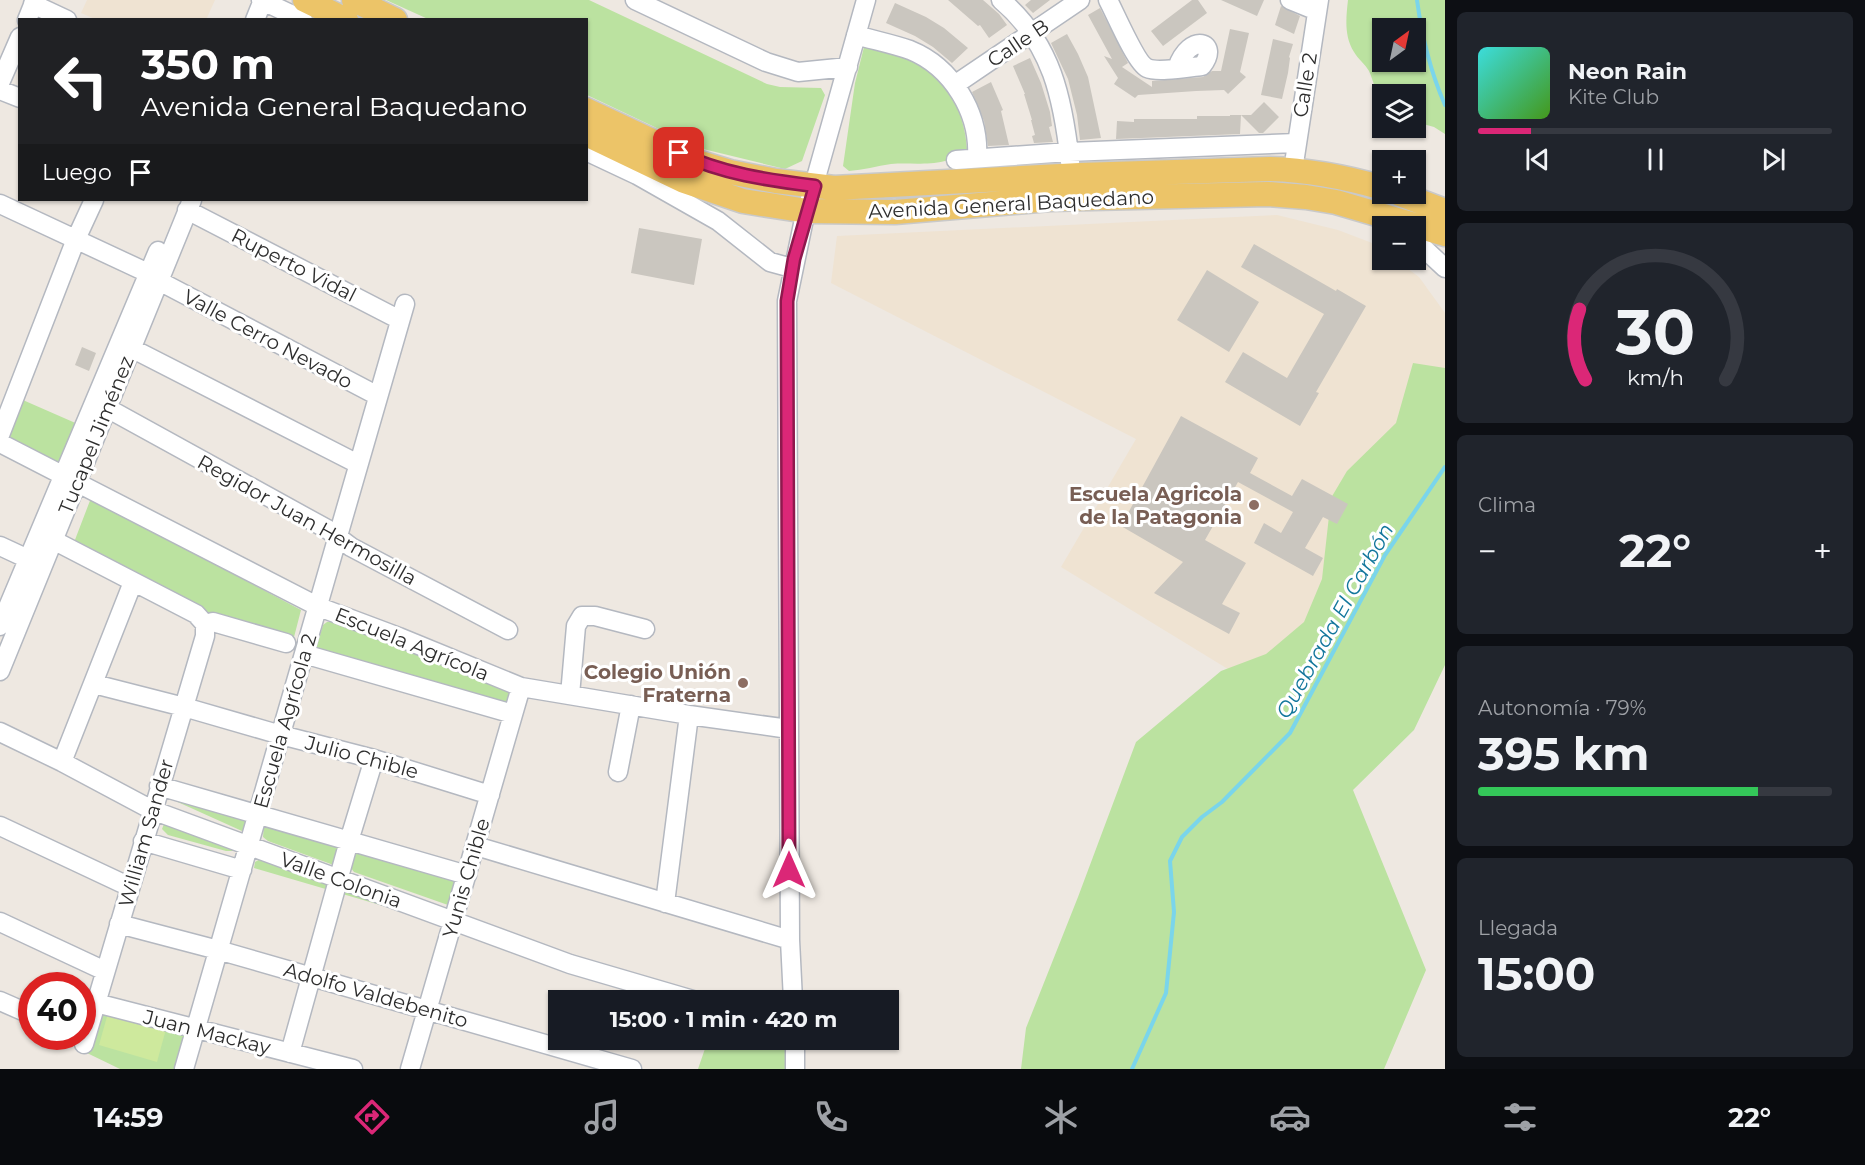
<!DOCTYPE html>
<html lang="es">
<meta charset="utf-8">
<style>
body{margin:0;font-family:Montserrat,sans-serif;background:#20242c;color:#f1f3f6;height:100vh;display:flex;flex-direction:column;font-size:22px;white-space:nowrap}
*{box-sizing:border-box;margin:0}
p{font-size:20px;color:#9ea1a6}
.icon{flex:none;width:33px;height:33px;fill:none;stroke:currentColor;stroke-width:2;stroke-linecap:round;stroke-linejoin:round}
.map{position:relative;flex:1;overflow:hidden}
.panel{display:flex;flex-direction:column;gap:12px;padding:12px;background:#0d0f14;width:420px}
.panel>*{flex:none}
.guide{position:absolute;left:18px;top:18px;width:570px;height:183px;border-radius:0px;box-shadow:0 2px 4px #0004;background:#202124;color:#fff;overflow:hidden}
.needle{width:39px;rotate:33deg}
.controls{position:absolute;left:1372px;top:18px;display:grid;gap:12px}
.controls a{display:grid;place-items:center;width:54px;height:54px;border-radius:0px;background:#171b24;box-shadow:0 2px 4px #0004;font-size:30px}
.speed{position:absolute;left:18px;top:972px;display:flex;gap:12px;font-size:30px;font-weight:700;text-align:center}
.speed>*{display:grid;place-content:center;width:78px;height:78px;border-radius:50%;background:#171b24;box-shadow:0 2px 4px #0004;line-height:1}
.speed .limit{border:9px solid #d22;background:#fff;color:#111}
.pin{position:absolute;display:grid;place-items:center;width:51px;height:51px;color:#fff;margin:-26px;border-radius:12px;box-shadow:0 3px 9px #0006}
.me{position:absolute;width:66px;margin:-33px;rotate:0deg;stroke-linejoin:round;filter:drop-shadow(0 0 4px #0008)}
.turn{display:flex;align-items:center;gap:21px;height:126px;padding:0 24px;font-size:27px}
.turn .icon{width:78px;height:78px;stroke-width:2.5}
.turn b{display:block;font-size:42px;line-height:51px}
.then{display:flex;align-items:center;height:57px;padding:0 24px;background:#0003;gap:12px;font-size:22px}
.big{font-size:45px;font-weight:700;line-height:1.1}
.panel .widget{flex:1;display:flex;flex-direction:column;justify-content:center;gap:9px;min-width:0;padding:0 21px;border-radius:9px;background:#20242c}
.panel .dial{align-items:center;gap:0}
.dial svg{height:156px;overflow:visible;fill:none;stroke:#363941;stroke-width:7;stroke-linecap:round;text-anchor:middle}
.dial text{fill:#f1f3f6;stroke:none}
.song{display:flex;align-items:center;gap:18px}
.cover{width:72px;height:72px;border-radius:9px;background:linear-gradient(135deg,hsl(180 70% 55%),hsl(100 70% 35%))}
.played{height:6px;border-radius:3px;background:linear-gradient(90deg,#db2777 15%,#363941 15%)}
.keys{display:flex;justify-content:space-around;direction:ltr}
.heat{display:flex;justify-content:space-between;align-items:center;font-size:33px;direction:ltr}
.charge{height:9px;border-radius:4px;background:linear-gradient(90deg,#34c759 79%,#363941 0)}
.trip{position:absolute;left:548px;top:990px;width:351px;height:60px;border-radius:0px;background:#171b24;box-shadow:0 2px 4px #0004;font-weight:700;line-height:60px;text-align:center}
.menu{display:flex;height:96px;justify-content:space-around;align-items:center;background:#090b0e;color:#9ea1a6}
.menu .icon{width:42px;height:42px}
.menu .on{color:#db2777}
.menu b{font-size:27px;color:#f1f3f6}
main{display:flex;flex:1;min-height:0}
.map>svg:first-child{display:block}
</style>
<main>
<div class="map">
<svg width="1445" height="1069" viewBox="0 0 1445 1069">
<rect width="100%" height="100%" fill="#eee8e1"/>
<path fill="#efe3d2" d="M87,0H215L206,20L95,19L81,13Z
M1277,215L1338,230L1380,246L1383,249V260H1396L1419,277L1445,313V443L1300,713L1061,567L1136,439L831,283L837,236Z"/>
<path fill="#bbe2a0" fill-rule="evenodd" d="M386,0H589L767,84L780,87L821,88L825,95L802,161L785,169L699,148L587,95L586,20L428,19Z
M1348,0H1445V134L1434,127L1416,122V94H1383V102C1375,93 1374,82 1369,71C1365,64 1358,59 1354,52C1344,36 1346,18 1348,0ZM1383,28H1416V62H1383Z
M865,43C879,48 917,59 927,66C952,86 965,118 967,149C947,169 916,162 891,164C877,166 863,170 849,171L843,166L855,83Z
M1413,363L1445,368V665L1414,730L1353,790L1426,970L1384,1069H1021L1026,1028L1078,897L1136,742L1221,671L1266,654L1304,622L1322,579L1331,498L1347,471L1396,423Z
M16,397L80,425L61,469L1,440Z
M91,498L301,610L293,641L229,623L73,545Z
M327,622H333L507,687L511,692L506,705L316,649L323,625Z
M171,799L249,817L244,831H242Z
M166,819L235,849L233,851H226L168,835L162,829Z
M264,825L344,842L339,867L268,841L263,837Z
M354,852L457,875L448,905L354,872L351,868Z
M262,858L438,922L254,868L255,862Z
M100,1010L185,1035L175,1069H120L87,1053Z
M708,1040H790V1069H698Z"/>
<path fill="#cee99d" d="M108,1013L166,1029L157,1062L99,1045Z"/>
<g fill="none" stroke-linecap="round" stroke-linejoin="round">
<path stroke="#7ad5eb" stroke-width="4" d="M1417,0C1422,37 1430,71 1445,105
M1132,1069L1166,993L1174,912L1170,861L1182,837L1202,817L1222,802L1290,733L1385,555L1445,467"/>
</g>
<path fill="#cac6bf" d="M948,0H983L999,14L1007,25L989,38L980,25L978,26Z
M1031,0H1050L1033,13L1025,5Z
M1192,0H1198L1207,13L1163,46L1151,31Z
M1221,0H1264L1257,16Z
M895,3L926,17L944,28L968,48L952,63L933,47L915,36L886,23Z
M1281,6L1300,16L1294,34L1275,25Z
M1100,8L1128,63L1122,67L1152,87V81L1203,77L1212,71H1221L1230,29L1249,33L1240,72L1246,77L1228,94L1224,90L1196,91L1138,95L1135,98L1114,84L1118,78L1104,56L1112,59L1088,15Z
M1067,34L1078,54L1088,77L1101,138L1080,140L1077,115L1068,79L1051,43Z
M1273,39L1293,44L1289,57L1290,58L1288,73L1282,99L1261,95Z
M1030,58L1041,83L1050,112L1052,126L1049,127L1053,142L1034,143L1032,136L1035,135L1031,120H1032L1024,94H1025L1013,66Z
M991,82L1003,110L1001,111L1009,145L988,146L984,121L972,92Z
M1264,102L1279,117L1263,133H1259L1241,115H1251Z
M1230,115H1241L1240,134L1116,139L1117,121L1134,122V119H1197V116H1230Z
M639,228L702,239L694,285L631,273Z
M1254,244L1336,291L1337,289L1366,306L1316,392L1319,393L1300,426L1225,382L1243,352L1287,378L1324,314L1241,267Z
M1207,270L1259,302L1229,352L1177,320Z
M82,347L96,353L89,371L75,365Z
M1181,416L1258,458L1250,473L1292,496L1302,479L1348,504L1337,524L1323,517L1305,548L1323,558L1313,576L1254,543L1264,523L1281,533L1293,512L1238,482L1205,540L1246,563L1222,604L1240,613L1229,634L1154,593L1183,562L1121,526Z"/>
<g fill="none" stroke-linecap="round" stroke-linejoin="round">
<g stroke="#b4b8c0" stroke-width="21">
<path id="minor" d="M261,0L303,20
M635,0L766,62L798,72L848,67
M1001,0C1052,43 1063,99 1070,162
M1108,0C1115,13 1136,63 1147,68C1158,73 1190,67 1202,66C1221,42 1190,31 1177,68
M1290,0L1317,11
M33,4L67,20
M27,20L35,0
M255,20L263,0
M856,35C873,40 893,44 910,50C952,67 980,113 977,158
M0,83L20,37
M956,84L1080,0
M0,90L20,98
M586,151L637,175L718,221L770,262L792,268
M956,160L1069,152L1296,143
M1293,170L1319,0
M0,204L148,273
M187,210L400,320
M1416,241L1445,268
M159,281L378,396
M131,348L358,464
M107,408L327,529L351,547L508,630
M0,435L76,239L94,200
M0,443L319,607L399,637L521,687L689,715L789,729
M53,540L196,614L205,624
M0,546L28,559
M205,624L213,622L286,643
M0,626L158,251
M304,654L513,714
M0,671L192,200
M94,684L184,707L281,735L374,759L490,795
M570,695L576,626L582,616H595L645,629
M0,732L62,762L152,810L570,964L693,1000
M62,762L133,582
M618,772L631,705
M159,786L467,875
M0,826L130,887
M143,841L242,870
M476,846L790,940
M665,903L689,715
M0,922L105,971
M119,924L218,950L632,1069
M793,1000L790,940L787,301L803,224L866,0
M0,1001L32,1015
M96,1003L353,1069
M84,1044L205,636V624
M290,1053L349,841L374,759
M184,1069L405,304
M410,1069L521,687
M795,1069V1040"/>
</g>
<g stroke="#c9c9c9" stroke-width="27">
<path id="major" d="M305,0L346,20
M354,0L395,20
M586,110L697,162L730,172L776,181L834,188L1080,175L1270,169C1309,170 1345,177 1383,188
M586,134L684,181L743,201L807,211L895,212L1050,199L1268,194L1306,197L1336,202L1445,234
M1400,194L1445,211"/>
</g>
<use href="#minor" stroke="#fff" stroke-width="18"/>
<use href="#major" stroke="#ecc468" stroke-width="24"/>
</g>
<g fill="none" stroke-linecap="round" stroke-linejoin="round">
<g stroke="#8e194d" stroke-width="15">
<path id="route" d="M679,153C722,174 768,180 815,186L794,259L787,301L789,870"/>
</g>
<use href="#route" stroke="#db2777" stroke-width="10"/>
</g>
<g fill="#8d6e63" stroke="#fff" stroke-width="2">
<circle cx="1254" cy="505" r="6"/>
<circle cx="743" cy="683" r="6"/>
</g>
<g text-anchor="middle" stroke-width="6" stroke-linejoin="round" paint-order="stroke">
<g font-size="20" fill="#2e2e2e" stroke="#fff">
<text transform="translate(1018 43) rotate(-34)" y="7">Calle B</text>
<text transform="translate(1305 85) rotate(-81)" y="7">Calle 2</text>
<text transform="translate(1011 204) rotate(-3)" y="7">Avenida General Baquedano</text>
<text transform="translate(294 265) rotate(27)" y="7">Ruperto Vidal</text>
<text transform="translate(268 339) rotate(28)" y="7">Valle Cerro Nevado</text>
<text transform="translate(96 435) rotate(-68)" y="7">Tucapel Jiménez</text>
<text transform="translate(307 520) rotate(29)" y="7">Regidor Juan Hermosilla</text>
<text transform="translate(412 644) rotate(22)" y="7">Escuela Agrícola</text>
<text transform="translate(285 721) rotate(-74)" y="7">Escuela Agrícola 2</text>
<text transform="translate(362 757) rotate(15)" y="7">Julio Chible</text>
<text transform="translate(146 833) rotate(-74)" y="7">William Sander</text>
<text transform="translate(466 878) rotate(-74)" y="7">Yunis Chible</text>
<text transform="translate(341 880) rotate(20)" y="7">Valle Colonia</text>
<text transform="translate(376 995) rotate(16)" y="7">Adolfo Valdebenito</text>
<text transform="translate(207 1032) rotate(14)" y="7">Juan Mackay</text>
</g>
<g font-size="20" font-weight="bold" fill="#785e54" stroke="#fff" text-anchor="end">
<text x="1242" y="501">Escuela Agricola<tspan x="1242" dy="23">de la Patagonia</tspan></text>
<text x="731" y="679">Colegio Unión<tspan x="731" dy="23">Fraterna</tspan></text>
</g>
<g font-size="21" font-style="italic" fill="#13779c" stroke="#fff">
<text transform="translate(1335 621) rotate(-61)" y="7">Quebrada El Carbón</text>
</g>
</g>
</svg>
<div class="controls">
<a><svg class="needle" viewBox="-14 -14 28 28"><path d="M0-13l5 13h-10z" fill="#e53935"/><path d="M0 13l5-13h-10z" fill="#9ea1a6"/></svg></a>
<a><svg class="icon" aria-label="layers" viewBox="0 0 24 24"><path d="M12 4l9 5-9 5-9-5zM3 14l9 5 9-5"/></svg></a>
<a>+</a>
<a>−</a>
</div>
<div class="speed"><div class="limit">40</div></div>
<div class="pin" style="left:679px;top:153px;background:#d93025"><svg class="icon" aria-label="arrive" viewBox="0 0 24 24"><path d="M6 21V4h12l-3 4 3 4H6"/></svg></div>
<svg class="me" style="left:789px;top:870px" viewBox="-20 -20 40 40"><path d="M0-17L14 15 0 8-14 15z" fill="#db2777" stroke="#fff" stroke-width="4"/></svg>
<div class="trip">15:00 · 1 min · 420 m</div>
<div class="guide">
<div class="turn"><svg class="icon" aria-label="left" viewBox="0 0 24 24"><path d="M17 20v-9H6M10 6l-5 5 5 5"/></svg><div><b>350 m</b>Avenida General Baquedano</div></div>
<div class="then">Luego<svg class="icon" aria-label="arrive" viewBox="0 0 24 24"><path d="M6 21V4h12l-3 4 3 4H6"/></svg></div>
</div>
</div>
<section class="panel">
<div class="widget">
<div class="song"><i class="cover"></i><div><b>Neon Rain</b><p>Kite Club</p></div></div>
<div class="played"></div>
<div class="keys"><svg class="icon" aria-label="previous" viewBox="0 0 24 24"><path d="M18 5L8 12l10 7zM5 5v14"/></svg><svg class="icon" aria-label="pause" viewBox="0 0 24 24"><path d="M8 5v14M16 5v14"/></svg><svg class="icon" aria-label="next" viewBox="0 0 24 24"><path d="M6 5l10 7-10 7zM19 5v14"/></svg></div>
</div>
<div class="widget dial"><svg viewBox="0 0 100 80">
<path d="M14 69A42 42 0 1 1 86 69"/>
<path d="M14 69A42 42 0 0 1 11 33" stroke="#db2777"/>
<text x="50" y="56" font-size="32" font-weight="700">30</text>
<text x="50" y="72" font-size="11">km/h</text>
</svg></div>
<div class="widget"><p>Clima</p>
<div class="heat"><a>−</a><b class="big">22°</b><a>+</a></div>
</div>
<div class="widget"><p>Autonomía · 79%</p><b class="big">395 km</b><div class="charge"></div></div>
<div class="widget"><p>Llegada</p><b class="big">15:00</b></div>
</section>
</main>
<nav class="menu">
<b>14:59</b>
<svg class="icon on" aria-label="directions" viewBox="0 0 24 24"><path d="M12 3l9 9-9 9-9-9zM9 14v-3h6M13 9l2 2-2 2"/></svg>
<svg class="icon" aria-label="music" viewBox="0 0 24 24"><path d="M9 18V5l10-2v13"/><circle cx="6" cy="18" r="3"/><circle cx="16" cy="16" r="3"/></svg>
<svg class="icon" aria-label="phone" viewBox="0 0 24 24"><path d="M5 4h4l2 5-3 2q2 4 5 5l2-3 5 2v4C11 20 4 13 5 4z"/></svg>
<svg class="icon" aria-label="climate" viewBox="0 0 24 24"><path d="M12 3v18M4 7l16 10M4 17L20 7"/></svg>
<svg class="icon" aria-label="car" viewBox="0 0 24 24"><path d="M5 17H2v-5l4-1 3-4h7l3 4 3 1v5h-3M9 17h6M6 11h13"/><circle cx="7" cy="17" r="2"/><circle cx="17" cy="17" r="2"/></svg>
<svg class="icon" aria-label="filters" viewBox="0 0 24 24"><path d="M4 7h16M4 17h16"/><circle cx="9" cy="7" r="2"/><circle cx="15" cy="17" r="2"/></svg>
<b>22°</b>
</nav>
